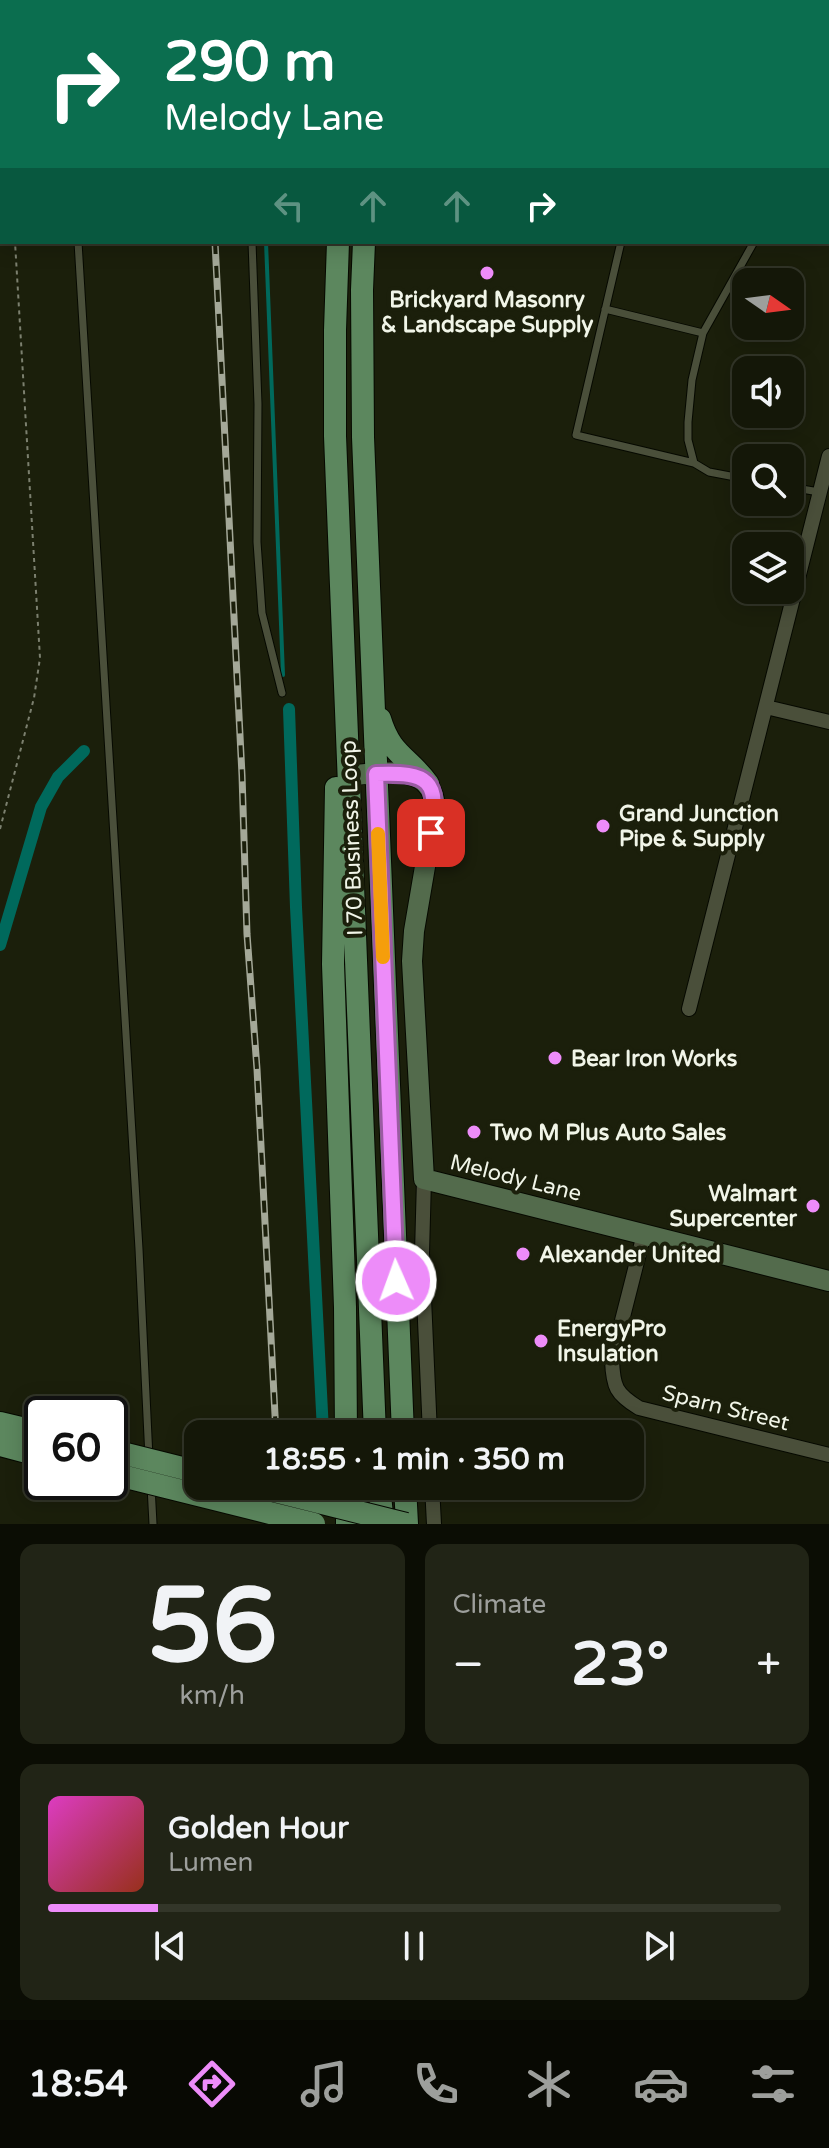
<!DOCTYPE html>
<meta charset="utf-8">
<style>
body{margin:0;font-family:"Varela Round",sans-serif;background:#212416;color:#f1f3f6;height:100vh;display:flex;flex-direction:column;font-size:30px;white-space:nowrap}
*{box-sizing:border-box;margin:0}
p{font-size:26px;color:#9d9f9c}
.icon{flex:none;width:44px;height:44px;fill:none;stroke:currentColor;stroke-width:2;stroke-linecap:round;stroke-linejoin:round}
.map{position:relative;height:1524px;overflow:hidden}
.sheet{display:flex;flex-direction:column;gap:20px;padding:20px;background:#0b0d04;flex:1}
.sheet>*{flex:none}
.guide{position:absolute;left:0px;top:0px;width:830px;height:244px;box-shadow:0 4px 20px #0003,0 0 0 2px #333629;background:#0b6e4f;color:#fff;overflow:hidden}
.needle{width:52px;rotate:104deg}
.controls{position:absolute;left:732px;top:268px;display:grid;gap:16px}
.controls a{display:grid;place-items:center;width:72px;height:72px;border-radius:16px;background:#141708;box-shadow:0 4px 20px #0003,0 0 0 2px #333629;font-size:40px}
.speed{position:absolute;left:24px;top:1396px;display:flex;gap:16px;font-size:40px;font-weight:700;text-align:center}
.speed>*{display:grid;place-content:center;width:104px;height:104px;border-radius:50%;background:#141708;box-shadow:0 4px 20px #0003,0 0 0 2px #333629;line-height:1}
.speed .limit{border:4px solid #111;border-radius:12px;background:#fff;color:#111}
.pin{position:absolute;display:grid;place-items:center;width:68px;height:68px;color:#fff;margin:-34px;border-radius:16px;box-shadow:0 4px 12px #0006}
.me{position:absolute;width:88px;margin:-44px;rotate:358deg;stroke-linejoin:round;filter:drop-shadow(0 0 6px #0008)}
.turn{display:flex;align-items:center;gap:28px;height:168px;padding:0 32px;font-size:36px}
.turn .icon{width:104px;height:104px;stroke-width:2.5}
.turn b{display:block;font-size:56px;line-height:68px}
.lanes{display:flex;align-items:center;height:76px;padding:0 32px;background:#0003;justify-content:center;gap:40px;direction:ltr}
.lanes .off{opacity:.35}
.big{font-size:60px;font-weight:700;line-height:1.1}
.sheet .tile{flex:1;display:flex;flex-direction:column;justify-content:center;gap:12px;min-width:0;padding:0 28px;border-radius:16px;background:#212416}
.sheet .dial{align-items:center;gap:0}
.dial b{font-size:104px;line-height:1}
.song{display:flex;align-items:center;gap:24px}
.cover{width:96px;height:96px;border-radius:12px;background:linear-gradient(135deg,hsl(310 70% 55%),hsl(10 70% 35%))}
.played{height:8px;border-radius:4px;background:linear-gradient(90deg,#ed8cf9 15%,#333629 15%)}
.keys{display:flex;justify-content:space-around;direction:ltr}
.heat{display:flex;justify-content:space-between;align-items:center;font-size:44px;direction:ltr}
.sheet .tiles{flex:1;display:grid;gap:20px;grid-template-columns:1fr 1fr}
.tile:last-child{grid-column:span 2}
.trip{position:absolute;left:184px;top:1420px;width:460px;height:80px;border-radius:16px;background:#141708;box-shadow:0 4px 20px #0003,0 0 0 2px #333629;font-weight:700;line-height:80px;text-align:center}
.dock{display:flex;height:128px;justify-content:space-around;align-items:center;background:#080903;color:#9d9f9c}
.dock .icon{width:56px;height:56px}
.dock .active{color:#ed8cf9}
.dock b{font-size:36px;color:#f1f3f6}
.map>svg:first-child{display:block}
</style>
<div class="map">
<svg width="829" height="1524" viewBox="0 0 829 1524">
<rect width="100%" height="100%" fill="#1b1f0b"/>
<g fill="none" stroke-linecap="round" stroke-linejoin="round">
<path stroke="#00695c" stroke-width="4" d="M250,2V0
M266,242L283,675"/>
<path stroke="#00695c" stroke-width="12" d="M289,709L296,907L323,1431
M0,945L41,807L58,777L84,751"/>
<g stroke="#060900" stroke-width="9">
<path id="lane" d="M69,2V0
M234,2V0
M78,242L139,1249L149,1458
M252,242L258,404L257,542L262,613L282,693
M621,242L576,435L694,463L709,472L746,479
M605,309L703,333
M694,463L688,440V422L692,380L703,333L754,242
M790,487L819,492
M151,1486L153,1524"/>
</g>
<g stroke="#060900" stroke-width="16">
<path id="street" d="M405,2V0
M651,2L652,0
M766,707L829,722
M689,1009L829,456
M424,1179L422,1253L430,1434
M644,1234L612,1360C613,1387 616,1394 639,1408L829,1455
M432,1486L434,1524"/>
</g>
<g stroke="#060900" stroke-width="22">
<path id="secondary" d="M828,179L829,180
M349,775C382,774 433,761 435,808L414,931L412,961L424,1179L829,1281"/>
</g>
<g stroke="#060900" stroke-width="24">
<path id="primary" d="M352,2V0
M379,2L380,0
M338,242L335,330V436L375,1434
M364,242L362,290L363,437L403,1434
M380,719C391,756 408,756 428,784
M336,788L333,964L345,1307L346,1434
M0,1423L42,1433
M0,1445L42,1456
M347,1486V1524
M379,1486L383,1524
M405,1486L407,1524"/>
</g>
<path stroke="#7c806f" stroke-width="2" stroke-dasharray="4 4" stroke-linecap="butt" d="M3,0V2
M0,829L34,698L40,658L15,242"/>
<use href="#lane" stroke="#4a4f3a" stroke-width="7"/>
<use href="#street" stroke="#4a4f3a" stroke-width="14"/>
<use href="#secondary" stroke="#536b4c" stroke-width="20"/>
<use href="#primary" stroke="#5c875e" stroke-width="22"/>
<g stroke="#a4a898" stroke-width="7">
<path id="rail" d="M202,0V2
M215,242L242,775L247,934L257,1069L276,1434
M278,1486L280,1524"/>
</g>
<use href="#rail" stroke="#1b1f0b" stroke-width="4" stroke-dasharray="12" stroke-linecap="butt"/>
<g stroke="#060900" stroke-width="24" stroke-linecap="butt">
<path id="primary-bridge" d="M110,1450L198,1472
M110,1473L314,1524
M254,1486L406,1524"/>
</g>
<use href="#primary-bridge" stroke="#5c875e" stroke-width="22"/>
</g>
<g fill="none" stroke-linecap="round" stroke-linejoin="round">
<g stroke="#9a5ba2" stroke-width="20">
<path id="route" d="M396,1281L376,774C429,772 440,780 431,833"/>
</g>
<use href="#route" stroke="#ed8cf9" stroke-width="14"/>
<path stroke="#f59e0b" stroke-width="14" d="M378,834L383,957"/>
</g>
<g fill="#ed8cf9" stroke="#1b1f0b" stroke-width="3">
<circle cx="487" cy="273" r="8"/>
<circle cx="603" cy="826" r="8"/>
<circle cx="555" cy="1058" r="8"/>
<circle cx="474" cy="1132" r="8"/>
<circle cx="813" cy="1206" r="8"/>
<circle cx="523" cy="1254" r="8"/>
<circle cx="541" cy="1341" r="8"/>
</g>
<g text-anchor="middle" stroke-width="8" stroke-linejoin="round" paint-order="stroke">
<g font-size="22" font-weight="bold" fill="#f1f5e8" stroke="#1b1f0b" text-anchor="start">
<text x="487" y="307" text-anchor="middle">Brickyard Masonry<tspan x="487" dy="25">&amp; Landscape Supply</tspan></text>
<text x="619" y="821">Grand Junction<tspan x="619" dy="25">Pipe &amp; Supply</tspan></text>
<text x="571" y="1066">Bear Iron Works</text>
<text x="490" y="1140">Two M Plus Auto Sales</text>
<text x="797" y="1201" text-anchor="end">Walmart<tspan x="797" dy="25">Supercenter</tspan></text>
<text x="539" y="1262">Alexander United</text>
<text x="557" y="1336">EnergyPro<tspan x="557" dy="25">Insulation</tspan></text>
</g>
<g font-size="22" fill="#f1f5e8" stroke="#1b1f0b">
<text transform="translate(351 838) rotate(-92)" y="8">I 70 Business Loop</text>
<text transform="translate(516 1177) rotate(14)" y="8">Melody Lane</text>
<text transform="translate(726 1407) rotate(14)" y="8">Sparn Street</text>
</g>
</g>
</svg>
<div class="controls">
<a><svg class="needle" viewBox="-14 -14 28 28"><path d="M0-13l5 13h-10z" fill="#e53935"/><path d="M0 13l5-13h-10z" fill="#9d9f9c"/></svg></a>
<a><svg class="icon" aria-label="sound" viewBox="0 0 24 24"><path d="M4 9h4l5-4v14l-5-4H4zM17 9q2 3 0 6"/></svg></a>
<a><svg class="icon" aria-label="search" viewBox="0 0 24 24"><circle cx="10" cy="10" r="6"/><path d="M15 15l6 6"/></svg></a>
<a><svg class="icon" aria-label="layers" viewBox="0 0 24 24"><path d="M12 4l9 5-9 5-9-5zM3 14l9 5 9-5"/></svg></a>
</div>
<div class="speed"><div class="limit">60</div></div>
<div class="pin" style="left:431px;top:833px;background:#d93025"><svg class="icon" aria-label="arrive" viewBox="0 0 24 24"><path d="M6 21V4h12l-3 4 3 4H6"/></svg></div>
<svg class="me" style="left:396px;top:1281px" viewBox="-20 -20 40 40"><circle r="17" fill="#ed8cf9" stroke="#fff" stroke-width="3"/><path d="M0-11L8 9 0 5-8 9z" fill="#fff"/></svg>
<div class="trip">18:55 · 1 min · 350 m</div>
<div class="guide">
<div class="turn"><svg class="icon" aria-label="right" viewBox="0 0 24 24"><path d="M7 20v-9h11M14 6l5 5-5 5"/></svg><div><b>290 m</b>Melody Lane</div></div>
<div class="lanes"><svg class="icon off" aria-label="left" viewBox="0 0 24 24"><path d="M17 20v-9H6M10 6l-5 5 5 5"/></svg><svg class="icon off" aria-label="ahead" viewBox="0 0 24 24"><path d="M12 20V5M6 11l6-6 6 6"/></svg><svg class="icon off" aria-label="ahead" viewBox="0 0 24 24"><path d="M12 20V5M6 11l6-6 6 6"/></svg><svg class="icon" aria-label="right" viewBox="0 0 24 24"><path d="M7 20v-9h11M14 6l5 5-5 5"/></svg></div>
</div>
</div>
<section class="sheet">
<div class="tiles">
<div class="tile dial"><b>56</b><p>km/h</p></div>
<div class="tile"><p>Climate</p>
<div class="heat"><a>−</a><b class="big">23°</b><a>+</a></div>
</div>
<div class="tile">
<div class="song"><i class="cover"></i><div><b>Golden Hour</b><p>Lumen</p></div></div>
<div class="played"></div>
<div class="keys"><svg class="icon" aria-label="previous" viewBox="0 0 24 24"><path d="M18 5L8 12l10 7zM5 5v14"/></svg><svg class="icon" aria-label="pause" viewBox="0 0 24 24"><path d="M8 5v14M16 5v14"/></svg><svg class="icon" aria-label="next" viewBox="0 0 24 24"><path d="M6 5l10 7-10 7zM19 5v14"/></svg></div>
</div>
</div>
</section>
<nav class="dock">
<b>18:54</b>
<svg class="icon active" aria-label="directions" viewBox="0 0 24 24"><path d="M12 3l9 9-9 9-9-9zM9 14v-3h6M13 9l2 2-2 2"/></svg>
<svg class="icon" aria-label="music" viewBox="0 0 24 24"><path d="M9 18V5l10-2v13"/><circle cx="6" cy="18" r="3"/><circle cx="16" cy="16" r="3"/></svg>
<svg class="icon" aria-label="phone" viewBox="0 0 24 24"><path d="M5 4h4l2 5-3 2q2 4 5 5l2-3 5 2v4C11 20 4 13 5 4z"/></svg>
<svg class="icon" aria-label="climate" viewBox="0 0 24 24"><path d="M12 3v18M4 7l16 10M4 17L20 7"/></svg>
<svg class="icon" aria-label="car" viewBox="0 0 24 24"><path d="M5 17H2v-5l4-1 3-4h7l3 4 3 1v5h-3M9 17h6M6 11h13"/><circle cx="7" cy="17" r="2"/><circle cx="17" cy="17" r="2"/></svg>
<svg class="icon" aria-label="filters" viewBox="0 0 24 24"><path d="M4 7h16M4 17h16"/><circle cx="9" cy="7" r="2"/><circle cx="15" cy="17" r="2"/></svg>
</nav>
